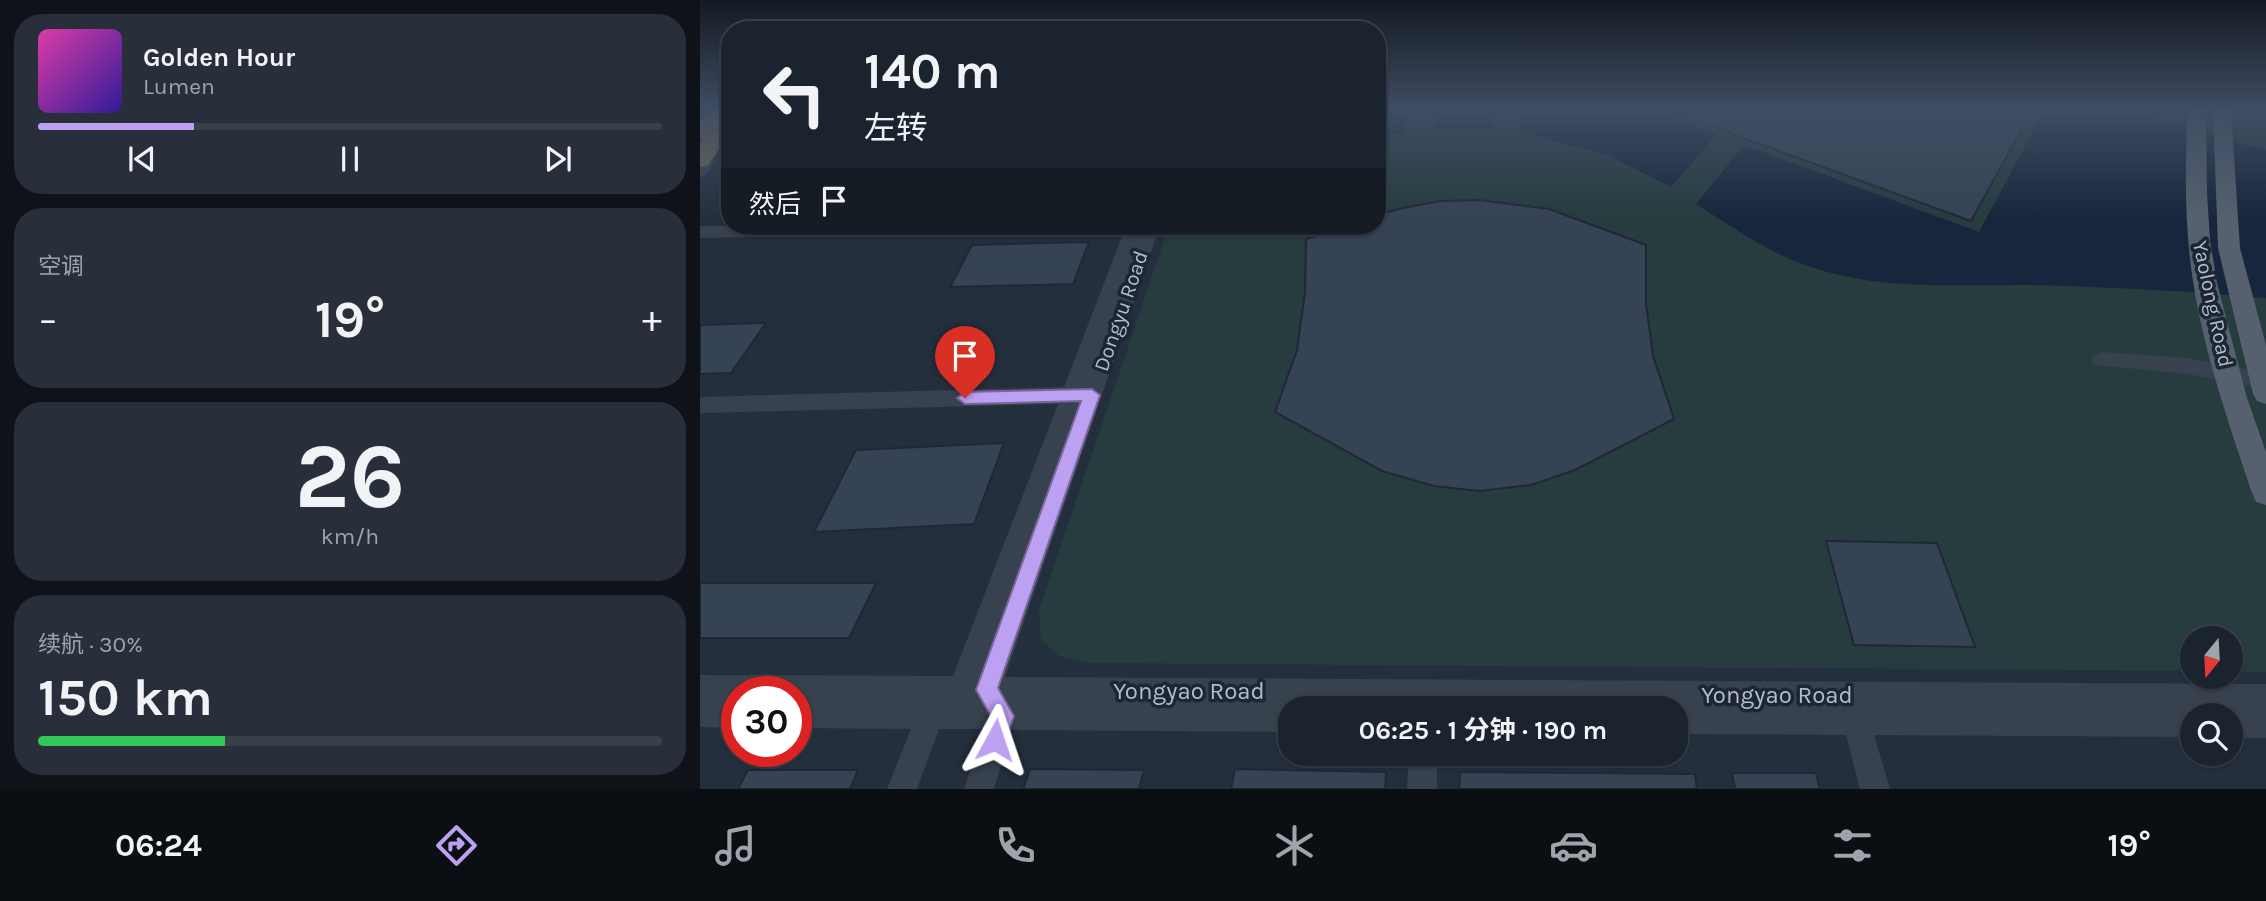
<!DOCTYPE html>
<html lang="zh">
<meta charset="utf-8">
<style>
body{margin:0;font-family:Karla,"Noto Sans SC",sans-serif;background:#282f3a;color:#f1f3f6;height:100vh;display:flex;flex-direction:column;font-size:26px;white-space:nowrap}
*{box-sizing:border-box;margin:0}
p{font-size:23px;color:#a0a4aa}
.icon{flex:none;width:38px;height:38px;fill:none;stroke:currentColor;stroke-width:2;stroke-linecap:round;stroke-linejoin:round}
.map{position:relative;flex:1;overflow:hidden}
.drawer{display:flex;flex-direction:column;gap:14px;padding:14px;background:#0f1319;width:700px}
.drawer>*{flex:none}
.banner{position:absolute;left:21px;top:21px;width:665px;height:214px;border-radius:28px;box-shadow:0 2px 5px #0004,0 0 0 2px #39404a;background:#1b232e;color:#f1f3f6;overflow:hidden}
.needle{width:46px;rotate:198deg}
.tools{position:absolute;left:1480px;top:626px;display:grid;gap:14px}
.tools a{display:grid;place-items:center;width:63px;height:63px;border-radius:50%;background:#1b232e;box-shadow:0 2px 5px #0004,0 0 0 2px #39404a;font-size:35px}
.speed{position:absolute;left:21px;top:676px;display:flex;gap:14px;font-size:35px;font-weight:700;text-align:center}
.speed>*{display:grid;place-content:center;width:91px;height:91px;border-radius:50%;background:#1b232e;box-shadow:0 2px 5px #0004,0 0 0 2px #39404a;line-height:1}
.speed .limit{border:10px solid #d22;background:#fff;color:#111}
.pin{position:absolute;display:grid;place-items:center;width:60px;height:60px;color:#fff;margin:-72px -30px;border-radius:50% 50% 50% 0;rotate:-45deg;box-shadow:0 0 7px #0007}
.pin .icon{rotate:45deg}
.me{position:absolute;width:77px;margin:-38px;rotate:5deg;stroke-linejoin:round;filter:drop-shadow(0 0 5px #0008)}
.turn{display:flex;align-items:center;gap:24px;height:147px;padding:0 28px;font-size:32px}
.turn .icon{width:91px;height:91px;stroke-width:2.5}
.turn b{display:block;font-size:49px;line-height:60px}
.then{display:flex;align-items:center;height:66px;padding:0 28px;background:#0003;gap:14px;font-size:26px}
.big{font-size:52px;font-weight:700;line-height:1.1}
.drawer .tile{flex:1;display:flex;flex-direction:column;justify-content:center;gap:10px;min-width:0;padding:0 24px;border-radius:28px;background:#282f3a}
.drawer .dial{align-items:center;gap:0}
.dial b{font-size:91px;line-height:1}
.song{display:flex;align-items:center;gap:21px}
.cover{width:84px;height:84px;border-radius:10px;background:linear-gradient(135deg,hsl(320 70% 55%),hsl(250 70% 35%))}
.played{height:7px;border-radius:4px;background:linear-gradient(90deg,#bca0f2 25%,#39404a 25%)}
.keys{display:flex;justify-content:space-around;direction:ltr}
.heat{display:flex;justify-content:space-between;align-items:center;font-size:38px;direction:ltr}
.charge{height:10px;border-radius:5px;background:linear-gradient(90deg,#34c759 30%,#39404a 0)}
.trip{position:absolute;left:578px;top:696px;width:410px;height:70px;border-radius:28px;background:#1b232e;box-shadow:0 2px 5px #0004,0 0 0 2px #39404a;font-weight:700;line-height:70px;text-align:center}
.tabs{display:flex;height:112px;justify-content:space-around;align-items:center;background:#0b0e12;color:#a0a4aa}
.tabs .icon{width:49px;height:49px}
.tabs .active{color:#bca0f2}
.tabs b{font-size:32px;color:#f1f3f6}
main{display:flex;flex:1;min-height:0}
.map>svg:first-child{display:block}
</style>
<main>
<section class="drawer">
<div class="tile">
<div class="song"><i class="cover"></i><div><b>Golden Hour</b><p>Lumen</p></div></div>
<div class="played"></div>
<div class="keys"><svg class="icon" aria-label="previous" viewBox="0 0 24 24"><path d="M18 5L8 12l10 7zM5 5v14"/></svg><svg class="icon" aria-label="pause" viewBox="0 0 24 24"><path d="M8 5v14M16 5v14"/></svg><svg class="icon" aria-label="next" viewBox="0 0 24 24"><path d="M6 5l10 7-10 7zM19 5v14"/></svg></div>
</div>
<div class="tile"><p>空调</p>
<div class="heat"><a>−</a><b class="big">19°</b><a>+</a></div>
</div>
<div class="tile dial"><b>26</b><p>km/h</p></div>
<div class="tile"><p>续航 · 30%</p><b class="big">150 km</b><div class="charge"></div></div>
</section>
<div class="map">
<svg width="1566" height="789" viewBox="0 0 1566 789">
<rect width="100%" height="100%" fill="#242f3e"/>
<path fill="#263c3f" d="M677,109H1566V672L1531,671V639H1493V671L391,663L359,656L341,640L339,610L469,226H677Z"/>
<path fill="#17263c" d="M677,109H710L704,133L677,137Z
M737,109H793L795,130H734Z
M820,109H947L1017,134L971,187L906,154L821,132Z
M1345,109H1422L1566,150V298C1488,291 1411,287 1333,285C1261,284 1187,291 1117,269C1073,256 1034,228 996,204L1044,145L1279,232Z"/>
<path fill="#364354" stroke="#1f2835" stroke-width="2" d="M964,109H1333L1271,221Z
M779,200L849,209L946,245V303L953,356L974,419L875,470L831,485L779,491L734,486L682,471L575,412L597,350L605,293L606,239L648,226H677V215L707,207L742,201Z
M389,242L373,284L250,287L272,245Z
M66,323L31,373L0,374V325Z
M304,443L274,524L114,532L156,450Z
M1126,541L1237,543L1275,647L1154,645Z
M0,583H176L149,638H0Z
M330,769L444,770L439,789H323Z
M535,769L686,772L685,789H531Z
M48,770H158L150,789H38Z
M760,772L995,774L997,789H759Z
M1032,773H1116L1120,789H1035Z"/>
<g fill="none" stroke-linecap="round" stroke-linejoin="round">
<path fill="#38414e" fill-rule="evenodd" d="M15,135L23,140L8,173L0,178V155L9,137Z
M0,226H346L337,232L0,238Z
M426,226H460L305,677L1566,684V738H1531V716H1521L1528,711H1498L1504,716H1493V737L1174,735L1190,789H1160L1146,735L975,734V709H969L971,708L593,705L600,709H590V732L312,730L294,789H264L285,729H239L217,789H187L211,729L96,728V691H37V728L0,727V675L253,676L358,404L0,413V397L364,387Z
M1401,352L1488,358L1566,373V389L1488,374L1394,365L1391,360L1394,355Z
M709,754H737V789H707Z"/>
<path fill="#56606e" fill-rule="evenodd" d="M1488,109H1506L1507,193L1510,240L1517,283L1547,398L1566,452V505L1556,502L1552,493C1529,424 1504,353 1493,281C1484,224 1485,166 1488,109Z
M1513,109H1531L1540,248L1566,345V404L1557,401L1553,394L1518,248Z
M30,117V134L7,158L0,160V143L23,119Z"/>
<path fill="#746855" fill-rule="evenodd" d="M12,109H30V115L14,132L23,133L26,138L8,165L0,167V144L3,139L0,140V121Z"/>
</g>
<linearGradient id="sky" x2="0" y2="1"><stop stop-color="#141a22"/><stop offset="0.5" stop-color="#3f4d63"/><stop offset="1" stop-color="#3f4d63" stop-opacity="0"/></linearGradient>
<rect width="1566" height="219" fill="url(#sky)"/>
<path fill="#bca0f2" stroke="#7a689d" stroke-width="2" d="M392,389L400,395L298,688L314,716L303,748L295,751L288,748L285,740L292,718L276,690L381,401L265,404L257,398L265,392Z"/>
<g text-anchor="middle" stroke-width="7" stroke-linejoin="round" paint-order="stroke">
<g font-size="21" fill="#b4bcc9" stroke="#1d2633">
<text transform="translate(1513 304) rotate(78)" y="7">Yaolong Road</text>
<text transform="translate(421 311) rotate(-71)" y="7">Dongyu Road</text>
</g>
<g font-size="24" fill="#b4bcc9" stroke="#1d2633">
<text x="489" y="699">Yongyao Road</text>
<text x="1077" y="703">Yongyao Road</text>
</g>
</g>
</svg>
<div class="tools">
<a><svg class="needle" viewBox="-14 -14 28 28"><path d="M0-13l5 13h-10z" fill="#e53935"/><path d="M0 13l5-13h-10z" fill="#a0a4aa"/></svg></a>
<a><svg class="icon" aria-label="search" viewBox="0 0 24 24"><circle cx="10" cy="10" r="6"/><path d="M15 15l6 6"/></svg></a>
</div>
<div class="speed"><div class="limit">30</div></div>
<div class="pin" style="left:265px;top:398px;background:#d93025"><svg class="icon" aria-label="arrive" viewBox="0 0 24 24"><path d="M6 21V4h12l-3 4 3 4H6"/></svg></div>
<svg class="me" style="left:295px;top:740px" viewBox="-20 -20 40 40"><path d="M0-17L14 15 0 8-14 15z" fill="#bca0f2" stroke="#fff" stroke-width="4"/></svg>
<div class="trip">06:25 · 1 分钟 · 190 m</div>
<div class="banner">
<div class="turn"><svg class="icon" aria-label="left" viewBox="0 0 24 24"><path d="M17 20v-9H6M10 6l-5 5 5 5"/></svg><div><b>140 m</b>左转</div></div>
<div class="then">然后<svg class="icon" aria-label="arrive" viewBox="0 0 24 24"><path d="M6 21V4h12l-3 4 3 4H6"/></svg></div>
</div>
</div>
</main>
<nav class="tabs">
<b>06:24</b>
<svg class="icon active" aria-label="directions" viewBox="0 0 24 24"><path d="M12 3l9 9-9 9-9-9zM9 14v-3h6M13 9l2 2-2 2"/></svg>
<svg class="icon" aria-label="music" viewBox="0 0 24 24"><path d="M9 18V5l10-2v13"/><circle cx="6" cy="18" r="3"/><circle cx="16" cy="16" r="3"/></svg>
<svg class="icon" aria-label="phone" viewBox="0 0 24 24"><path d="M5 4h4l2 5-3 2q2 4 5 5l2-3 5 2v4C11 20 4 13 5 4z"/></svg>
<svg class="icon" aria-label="climate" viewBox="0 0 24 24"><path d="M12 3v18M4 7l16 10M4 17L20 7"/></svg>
<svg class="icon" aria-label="car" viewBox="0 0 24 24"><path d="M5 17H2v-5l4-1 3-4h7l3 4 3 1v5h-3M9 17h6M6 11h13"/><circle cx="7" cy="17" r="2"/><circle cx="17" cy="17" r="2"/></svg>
<svg class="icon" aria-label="filters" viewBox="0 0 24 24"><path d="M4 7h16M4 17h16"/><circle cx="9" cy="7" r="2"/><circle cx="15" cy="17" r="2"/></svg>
<b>19°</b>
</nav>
